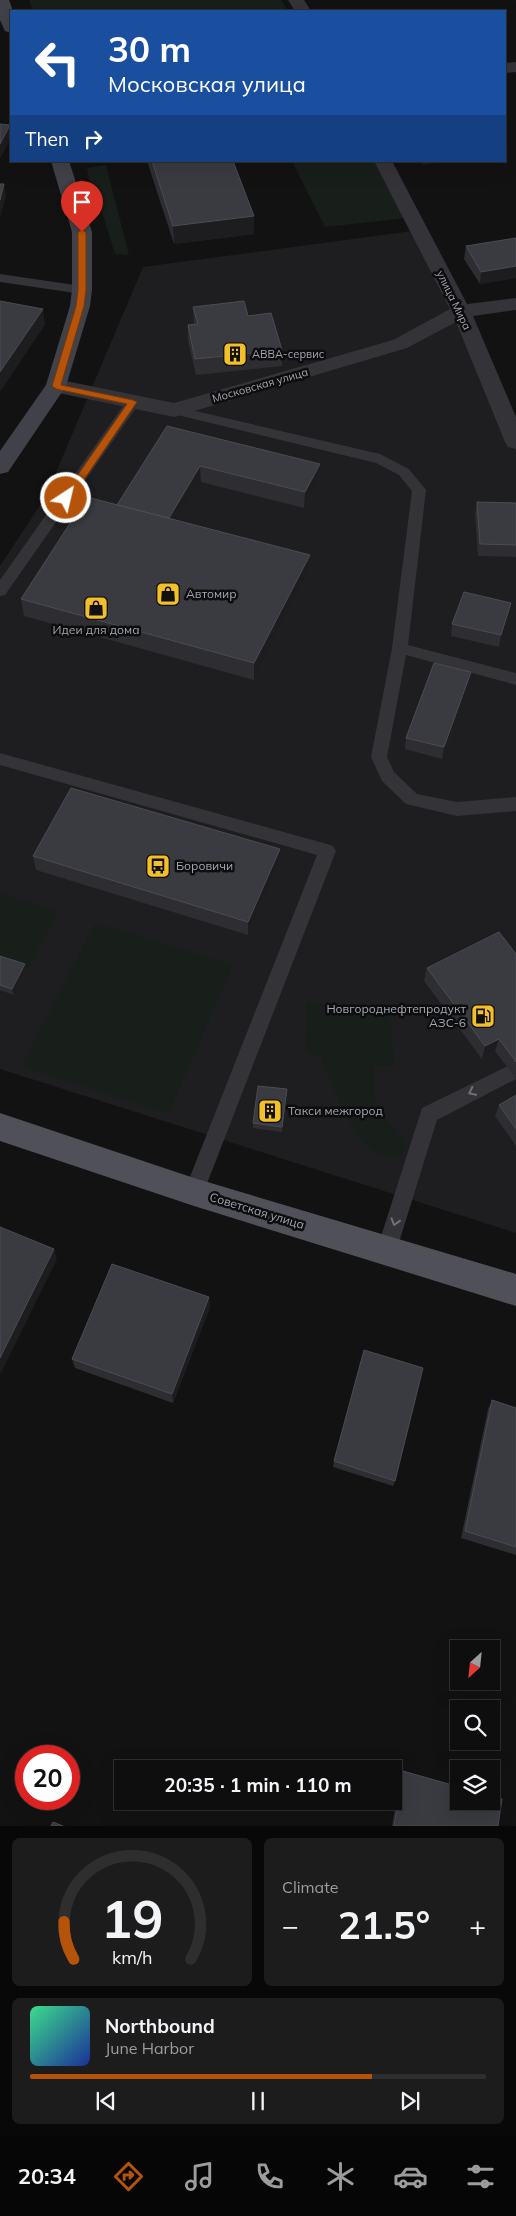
<!DOCTYPE html>
<meta charset="utf-8">
<style>
body{margin:0;font-family:Mulish,sans-serif;background:#1c1c1c;color:#f1f3f6;height:100vh;display:flex;flex-direction:column;font-size:19px;white-space:nowrap}
*{box-sizing:border-box;margin:0}
p{font-size:16px;color:#9b9c9e}
.icon{flex:none;width:28px;height:28px;fill:none;stroke:currentColor;stroke-width:2;stroke-linecap:round;stroke-linejoin:round}
.map{position:relative;height:1826px;overflow:hidden}
.details{display:flex;flex-direction:column;gap:12px;padding:12px;background:#080808;flex:1}
.details>*{flex:none}
.banner{position:absolute;left:10px;top:10px;width:496px;height:152px;border-radius:0px;box-shadow:0 5px 20px #0002,0 0 0 1px #2e2e2e;background:#1a4fa0;color:#fff;overflow:hidden}
.needle{width:32px;rotate:207deg}
.tools{position:absolute;left:450px;top:1640px;display:grid;gap:10px}
.tools a{display:grid;place-items:center;width:50px;height:50px;border-radius:0px;background:#0e0e0e;box-shadow:0 5px 20px #0002,0 0 0 1px #2e2e2e;font-size:25px}
.speed{position:absolute;left:15px;top:1745px;display:flex;gap:10px;font-size:25px;font-weight:700;text-align:center}
.speed>*{display:grid;place-content:center;width:65px;height:65px;border-radius:50%;background:#0e0e0e;box-shadow:0 5px 20px #0002,0 0 0 1px #2e2e2e;line-height:1}
.speed .limit{border:8px solid #d22;background:#fff;color:#111}
.pin{position:absolute;display:grid;place-items:center;width:42px;height:42px;color:#fff;margin:-51px -21px;border-radius:50% 50% 50% 0;rotate:-45deg;box-shadow:0 0 5px #0007}
.pin .icon{rotate:45deg}
.me{position:absolute;width:55px;margin:-28px;rotate:35deg;stroke-linejoin:round;filter:drop-shadow(0 0 4px #0008)}
.turn{display:flex;align-items:center;gap:18px;height:105px;padding:0 15px;font-size:22px}
.turn .icon{width:65px;height:65px;stroke-width:2.5}
.turn b{display:block;font-size:35px;line-height:42px}
.then{display:flex;align-items:center;height:48px;padding:0 15px;background:#0003;gap:10px;font-size:19px}
.big{font-size:38px;font-weight:700;line-height:1.1}
.details .card{flex:1;display:flex;flex-direction:column;justify-content:center;gap:8px;min-width:0;padding:0 18px;border-radius:8px;background:#1c1c1c}
.details .dial{align-items:center;gap:0}
.dial svg{height:130px;overflow:visible;fill:none;stroke:#2e2e2e;stroke-width:7;stroke-linecap:round;text-anchor:middle}
.dial text{fill:#f1f3f6;stroke:none}
.song{display:flex;align-items:center;gap:15px}
.cover{width:60px;height:60px;border-radius:8px;background:linear-gradient(135deg,hsl(150 70% 55%),hsl(230 70% 35%))}
.played{height:5px;border-radius:2px;background:linear-gradient(90deg,#b45309 75%,#2e2e2e 75%)}
.keys{display:flex;justify-content:space-around;direction:ltr}
.heat{display:flex;justify-content:space-between;align-items:center;font-size:28px;direction:ltr}
.details .tiles{flex:1;display:grid;gap:12px;grid-template-columns:1fr 1fr}
.card:last-child{grid-column:span 2}
.trip{position:absolute;left:114px;top:1760px;width:288px;height:50px;border-radius:0px;background:#0e0e0e;box-shadow:0 5px 20px #0002,0 0 0 1px #2e2e2e;font-weight:700;line-height:50px;text-align:center}
.tabs{display:flex;height:80px;justify-content:space-around;align-items:center;background:#060606;color:#9b9c9e}
.tabs .icon{width:35px;height:35px}
.tabs .selected{color:#b45309}
.tabs b{font-size:22px;color:#f1f3f6}
.map>svg:first-child{display:block}
</style>
<div class="map">
<svg width="516" height="1826" viewBox="0 0 516 1826">
<rect width="100%" height="100%" fill="#121213"/>
<path fill="#1e1e20" d="M420,230L516,418V1233L0,1069V566L46,496L143,267Z"/>
<path fill="#181e1a" d="M29,0H281L288,11H33Z
M292,161H381L415,217L325,227Z
M106,165L129,255L115,254L97,196L90,183L87,168Z
M0,893L58,911L27,970L0,962Z
M95,923L233,965L168,1114L22,1066Z
M307,1002L390,1012L394,1066H374L375,1109L396,1129L408,1149L396,1158C389,1156 382,1155 376,1152C351,1141 333,1083 321,1058L306,1053Z"/>
<g fill="none" stroke-linecap="round" stroke-linejoin="round">
<path fill="#333338" fill-rule="evenodd" d="M0,274L82,286L88,290L82,294L0,282Z
M133,398L140,402L138,405L5,595L0,596V580L128,399Z
M174,406L380,454L409,469L426,490L408,645L516,673V685L406,655L387,757L394,772L417,794L457,802L516,797V811L457,816L406,804L382,781L371,757L392,648L412,491L399,475L376,463L169,413L167,410L169,407Z
M0,753L327,844L333,846L336,851L201,1199L194,1201L187,1199L184,1192L317,855L0,765Z
M516,1062V1079L437,1120L396,1252L393,1259L386,1262L379,1259L376,1252L422,1108Z"/>
<path fill="#333338" fill-rule="evenodd" d="M288,0H304L311,11H295Z
M516,62V72L505,73V63Z
M374,161H392L467,304L516,298V310L473,316L516,417V449L508,447L505,442L456,322L407,348L174,417L49,391L46,386L49,381L56,379L174,403L393,340L450,309Z"/>
<path fill="#414249" fill-rule="evenodd" d="M0,0H9L13,11H11V33L5,31L0,20Z
M51,161H69L92,232V290L90,306L66,386L8,472L0,474V451L46,385L70,306L72,290V232Z"/>
<path fill="#4f5058" fill-rule="evenodd" d="M0,1113L194,1178L516,1274V1306L194,1206L0,1141Z"/>
</g>
<path fill="#2e2e32" d="M147,161H233L254,234L174,244Z
M516,238V278L480,284L464,259L466,246Z
M193,307L248,316L282,350V366L196,375L188,341V325L194,324Z
M167,426L320,479L304,508L201,482L177,521L310,555L309,572L254,680L24,616L21,599L117,505Z
M477,502L516,503V557L478,556L475,514Z
M509,615L499,647L451,636L452,624Z
M471,672L469,683L442,759L405,749L406,738Z
M33,856L280,863L248,935L36,870Z
M516,954V1079L495,1051L482,1059L424,981L427,968Z
M0,956L27,970L14,995L0,990Z
M287,1089L282,1132L253,1128V1123Z
M516,1095V1146L495,1116L499,1105Z
M209,1297L210,1307L173,1403L75,1368L72,1359Z
M492,1400L516,1408V1555L461,1538L488,1409Z
M334,1461L395,1481L393,1486L333,1467Z
M403,1771L498,1826H392L401,1773Z"/>
<path fill="#1d1d20" d="M10,125L11,138L0,159V144Z
M423,161H447L422,165Z
M4,184L6,196L0,218V200Z
M254,216V234L174,244L173,226Z
M516,266V278L480,284L481,272Z
M43,309L45,325L0,392V372Z
M320,464V479L304,508L305,492Z
M200,466L201,482L168,536L167,521Z
M310,555L309,572L254,680V663Z
M511,603L509,615L499,647L501,635Z
M471,672L469,683L442,759L444,747Z
M280,849V863L248,935V922Z
M25,964L27,970L14,995L12,989Z
M499,1039L495,1051L482,1059L485,1046Z
M54,1249L57,1259L1,1373L0,1371V1358Z
M209,1297L210,1307L173,1403L172,1394Z"/>
<path fill="#3a3b40" stroke="#4b4c52" d="M0,124L10,125L0,144Z
M152,161H233L254,216L173,226Z
M0,184H4L0,200Z
M516,238V266L481,272L466,246Z
M0,301L43,309L0,372Z
M244,301L248,316L271,313L282,350L195,359L188,325L198,324L193,307Z
M167,426L320,464L305,492L200,466L169,518L117,505Z
M87,497L310,555L254,663L21,599Z
M477,502L516,503V545L480,544Z
M464,592L511,603L501,635L452,624Z
M434,663L471,672L444,747L406,738Z
M71,788L280,849L248,922L33,856Z
M499,932L516,954V1062L499,1039L485,1046L427,968Z
M0,956L25,964L12,989L0,985Z
M258,1086L287,1089L282,1127L253,1123Z
M516,1095V1129L499,1105Z
M0,1227L54,1249L0,1358Z
M112,1264L209,1297L172,1394L72,1359Z
M364,1350L423,1368L395,1481L334,1461Z
M492,1400L516,1408V1547L465,1531Z
M403,1771L459,1787V1801H491V1796L502,1799L498,1826H394Z
M53,1822L63,1826H51Z"/>
<defs><path id="oneway-chevron" d="M-2-3.5L2.5 0L-2 3.5" fill="none" stroke-width="1.6" stroke-linecap="round" stroke-linejoin="round" transform="scale(1.25)"/></defs>
<g stroke="#71737c">
<use href="#oneway-chevron" transform="translate(472 1092) rotate(154)"/>
<use href="#oneway-chevron" transform="translate(395 1222) rotate(107)"/>
</g>
<path fill="#b45309" stroke="#753606" d="M82,230L86,232V290L84,306L61,385L133,400L137,402L70,500L66,501L62,498L63,496L127,404L56,389L52,386L76,306L78,290V232Z"/>
<defs>
<g id="building-square" transform="scale(1.25)"><rect x="-9" y="-9" width="18" height="18" rx="4" fill="#f3c02a" stroke="#0d0d0e"/><path d="M-4-6H4V6H1V3H-1V6H-4ZM-2.5-4.3h1.7v1.8h-1.7ZM.8-4.3h1.7v1.8H.8ZM-2.5-1h1.7V.8h-1.7ZM.8-1h1.7V.8H.8Z" fill="#111"/></g>
<g id="shop-square" transform="scale(1.25)"><rect x="-9" y="-9" width="18" height="18" rx="4" fill="#f3c02a" stroke="#0d0d0e"/><path d="M-5-2.5h2.3a2.7 3.5 0 0 1 5.4 0H5L5.5 6h-11ZM-1.5-2.5h3a1.5 2.3 0 0 0-3 0Z" fill="#111"/></g>
<g id="bus-square" transform="scale(1.25)"><rect x="-9" y="-9" width="18" height="18" rx="4" fill="#f3c02a" stroke="#0d0d0e"/><path d="M-5-6H5V4H4V6H2V4H-2V6H-4V4H-5ZM-3.5-4V0h7V-4ZM-3.5 1.2v1.5H-2V1.2ZM2 1.2v1.5H3.5V1.2Z" fill="#111"/></g>
<g id="fuel-square" transform="scale(1.25)"><rect x="-9" y="-9" width="18" height="18" rx="4" fill="#f3c02a" stroke="#0d0d0e"/><path d="M-5.5-6h7V0h2V4h1.3V-2.5L3-4.5l.8-.8L6-3V5H2.5V1h-1V6h-7ZM-4.2-4.7v3.2H.2V-4.7Z" fill="#111"/></g>
</defs>
<g fill-rule="evenodd">
<use href="#building-square" x="235" y="354"/>
<use href="#shop-square" x="168" y="594"/>
<use href="#shop-square" x="96" y="608"/>
<use href="#bus-square" x="158" y="866"/>
<use href="#fuel-square" x="483" y="1016"/>
<use href="#building-square" x="270" y="1111"/>
</g>
<g text-anchor="middle" stroke-width="5" stroke-linejoin="round" paint-order="stroke">
<g font-size="11" fill="#a3a7b4" stroke="#0d0d0e">
<text transform="translate(454 300) rotate(64)" y="4">улица Мира</text>
<text transform="translate(260 385) rotate(-16)" y="4">Московская улица</text>
</g>
<g font-size="11" fill="#a3a7b4" stroke="#0d0d0e" text-anchor="start">
<text x="252" y="358">АВВА-сервис</text>
</g>
<g font-size="12" fill="#a3a7b4" stroke="#0d0d0e" text-anchor="start">
<text x="186" y="598">Автомир</text>
<text x="96" y="634" text-anchor="middle">Идеи для дома</text>
<text x="176" y="870">Боровичи</text>
<text x="466" y="1013" text-anchor="end">Новгороднефтепродукт<tspan x="466" dy="14">АЗС-6</tspan></text>
<text x="288" y="1115">Такси межгород</text>
</g>
<g font-size="12" fill="#a3a7b4" stroke="#0d0d0e">
<text transform="translate(257 1211) rotate(17)" y="4">Советская улица</text>
</g>
</g>
</svg>
<div class="tools">
<a><svg class="needle" viewBox="-14 -14 28 28"><path d="M0-13l5 13h-10z" fill="#e53935"/><path d="M0 13l5-13h-10z" fill="#9b9c9e"/></svg></a>
<a><svg class="icon" aria-label="search" viewBox="0 0 24 24"><circle cx="10" cy="10" r="6"/><path d="M15 15l6 6"/></svg></a>
<a><svg class="icon" aria-label="layers" viewBox="0 0 24 24"><path d="M12 4l9 5-9 5-9-5zM3 14l9 5 9-5"/></svg></a>
</div>
<div class="speed"><div class="limit">20</div></div>
<div class="pin" style="left:82px;top:232px;background:#d93025"><svg class="icon" aria-label="arrive" viewBox="0 0 24 24"><path d="M6 21V4h12l-3 4 3 4H6"/></svg></div>
<svg class="me" style="left:66px;top:498px" viewBox="-20 -20 40 40"><circle r="17" fill="#b45309" stroke="#fff" stroke-width="3"/><path d="M0-11L8 9 0 5-8 9z" fill="#fff"/></svg>
<div class="trip">20:35 · 1 min · 110 m</div>
<div class="banner">
<div class="turn"><svg class="icon" aria-label="left" viewBox="0 0 24 24"><path d="M17 20v-9H6M10 6l-5 5 5 5"/></svg><div><b>30 m</b>Московская улица</div></div>
<div class="then">Then<svg class="icon" aria-label="right" viewBox="0 0 24 24"><path d="M7 20v-9h11M14 6l5 5-5 5"/></svg></div>
</div>
</div>
<section class="details">
<div class="tiles">
<div class="card dial"><svg viewBox="0 0 100 80">
<path d="M14 69A42 42 0 1 1 86 69"/>
<path d="M14 69A42 42 0 0 1 8 46" stroke="#b45309"/>
<text x="50" y="56" font-size="32" font-weight="700">19</text>
<text x="50" y="72" font-size="11">km/h</text>
</svg></div>
<div class="card"><p>Climate</p>
<div class="heat"><a>−</a><b class="big">21.5°</b><a>+</a></div>
</div>
<div class="card">
<div class="song"><i class="cover"></i><div><b>Northbound</b><p>June Harbor</p></div></div>
<div class="played"></div>
<div class="keys"><svg class="icon" aria-label="previous" viewBox="0 0 24 24"><path d="M18 5L8 12l10 7zM5 5v14"/></svg><svg class="icon" aria-label="pause" viewBox="0 0 24 24"><path d="M8 5v14M16 5v14"/></svg><svg class="icon" aria-label="next" viewBox="0 0 24 24"><path d="M6 5l10 7-10 7zM19 5v14"/></svg></div>
</div>
</div>
</section>
<nav class="tabs">
<b>20:34</b>
<svg class="icon selected" aria-label="directions" viewBox="0 0 24 24"><path d="M12 3l9 9-9 9-9-9zM9 14v-3h6M13 9l2 2-2 2"/></svg>
<svg class="icon" aria-label="music" viewBox="0 0 24 24"><path d="M9 18V5l10-2v13"/><circle cx="6" cy="18" r="3"/><circle cx="16" cy="16" r="3"/></svg>
<svg class="icon" aria-label="phone" viewBox="0 0 24 24"><path d="M5 4h4l2 5-3 2q2 4 5 5l2-3 5 2v4C11 20 4 13 5 4z"/></svg>
<svg class="icon" aria-label="climate" viewBox="0 0 24 24"><path d="M12 3v18M4 7l16 10M4 17L20 7"/></svg>
<svg class="icon" aria-label="car" viewBox="0 0 24 24"><path d="M5 17H2v-5l4-1 3-4h7l3 4 3 1v5h-3M9 17h6M6 11h13"/><circle cx="7" cy="17" r="2"/><circle cx="17" cy="17" r="2"/></svg>
<svg class="icon" aria-label="filters" viewBox="0 0 24 24"><path d="M4 7h16M4 17h16"/><circle cx="9" cy="7" r="2"/><circle cx="15" cy="17" r="2"/></svg>
</nav>
